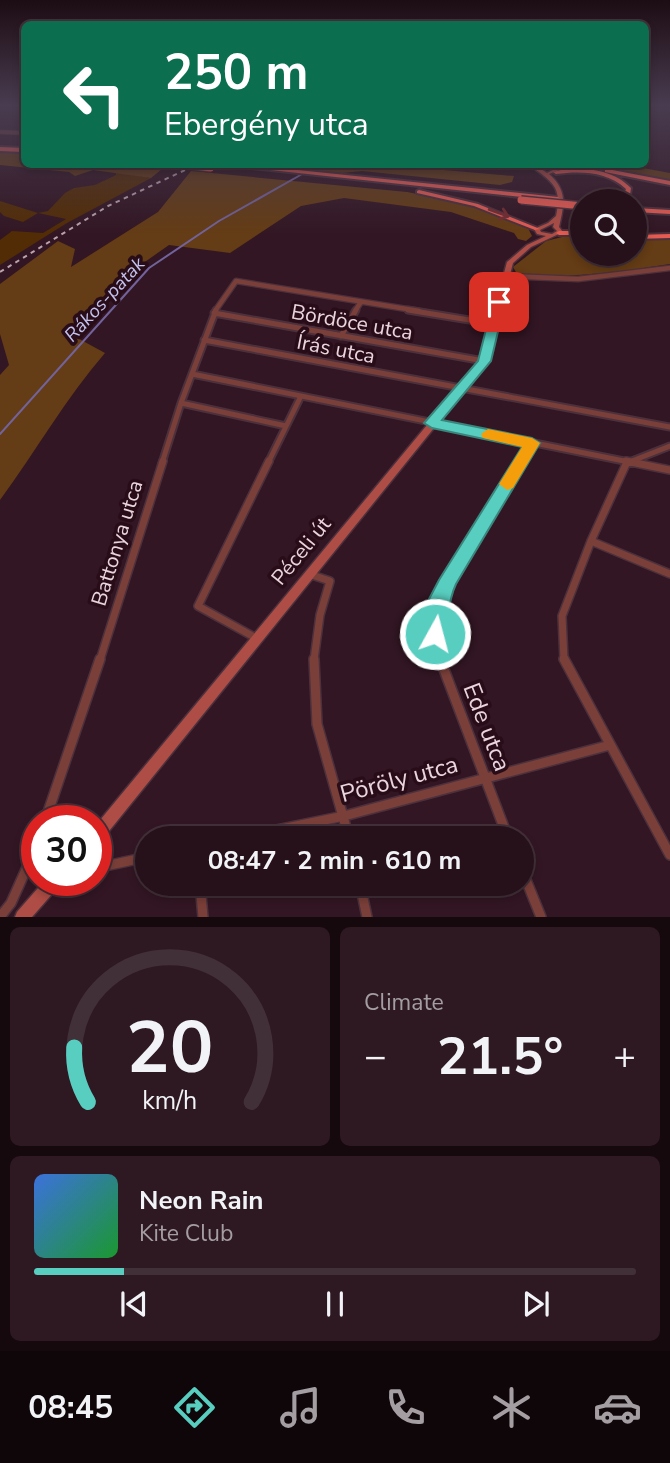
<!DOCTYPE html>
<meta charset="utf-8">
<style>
body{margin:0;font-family:"Nunito Sans",sans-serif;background:#2e1923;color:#f1f3f6;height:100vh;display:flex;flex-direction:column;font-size:26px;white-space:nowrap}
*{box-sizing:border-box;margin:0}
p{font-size:23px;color:#a49da2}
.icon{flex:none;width:38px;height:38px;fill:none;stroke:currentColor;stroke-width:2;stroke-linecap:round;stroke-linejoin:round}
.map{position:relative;height:917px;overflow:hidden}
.drawer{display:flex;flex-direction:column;gap:10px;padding:10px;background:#15090e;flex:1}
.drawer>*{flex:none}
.banner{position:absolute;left:21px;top:21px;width:628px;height:147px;border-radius:10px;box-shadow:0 4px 10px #0003,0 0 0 2px #423039;background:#0b6e4f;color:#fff;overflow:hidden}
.buttons{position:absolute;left:570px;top:189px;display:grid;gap:14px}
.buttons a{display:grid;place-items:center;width:77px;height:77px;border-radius:50%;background:#26101a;box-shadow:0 4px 10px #0003,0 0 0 2px #423039;font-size:35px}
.speed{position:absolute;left:21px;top:805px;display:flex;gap:14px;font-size:35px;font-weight:700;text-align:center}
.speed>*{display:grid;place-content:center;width:91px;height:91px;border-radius:50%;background:#26101a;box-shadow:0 4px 10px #0003,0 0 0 2px #423039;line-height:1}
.speed .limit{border:10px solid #d22;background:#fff;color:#111}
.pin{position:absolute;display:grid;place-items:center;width:60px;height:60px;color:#fff;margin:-30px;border-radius:14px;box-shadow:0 4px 10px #0006}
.me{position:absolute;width:77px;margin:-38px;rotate:7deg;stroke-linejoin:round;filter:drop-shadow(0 0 5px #0008)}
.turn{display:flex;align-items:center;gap:24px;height:147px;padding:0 28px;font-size:32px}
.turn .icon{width:91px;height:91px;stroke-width:2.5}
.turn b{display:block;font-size:49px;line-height:60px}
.big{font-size:52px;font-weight:700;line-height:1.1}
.drawer .widget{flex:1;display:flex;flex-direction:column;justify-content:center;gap:10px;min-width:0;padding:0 24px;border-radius:10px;background:#2e1923}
.drawer .dial{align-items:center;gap:0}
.dial svg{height:182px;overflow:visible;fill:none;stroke:#423039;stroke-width:7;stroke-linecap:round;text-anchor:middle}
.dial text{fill:#f1f3f6;stroke:none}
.song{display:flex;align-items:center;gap:21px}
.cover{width:84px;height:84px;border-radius:10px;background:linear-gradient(135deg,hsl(220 70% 55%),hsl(130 70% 35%))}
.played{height:7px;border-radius:4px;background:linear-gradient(90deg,#58cec0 15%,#423039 15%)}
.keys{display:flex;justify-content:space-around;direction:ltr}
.heat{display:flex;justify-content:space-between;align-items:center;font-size:38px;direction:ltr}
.drawer .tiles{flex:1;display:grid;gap:10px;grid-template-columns:1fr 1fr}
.widget:last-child{grid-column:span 2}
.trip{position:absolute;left:135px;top:826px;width:399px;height:70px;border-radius:35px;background:#26101a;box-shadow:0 4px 10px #0003,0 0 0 2px #423039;font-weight:700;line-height:70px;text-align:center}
.tab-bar{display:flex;height:112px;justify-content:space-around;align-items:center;background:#0f060a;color:#a49da2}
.tab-bar .icon{width:49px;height:49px}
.tab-bar .current{color:#58cec0}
.tab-bar b{font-size:32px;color:#f1f3f6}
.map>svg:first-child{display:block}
</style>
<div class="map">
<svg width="670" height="917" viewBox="0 0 670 917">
<rect width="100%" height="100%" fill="#321623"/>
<path fill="#522c04" d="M116,172L151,178L67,223L0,265V240L12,231L43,233L66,219L38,213L23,222L4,216L0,212V201L38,213L48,211L65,193L74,188L95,185L116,175Z"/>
<path fill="#643c15" d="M0,152L24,154V164H120L162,169L151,178L93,170L75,176L69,172L0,165Z
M393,164L418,168L421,165H433L432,169L514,176L512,182L500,185L362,171L342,173L254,165Z
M552,165H641L643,168L670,173V181L633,172Z
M191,171L407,192L462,203L527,226L532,236L526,241L518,239L514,233L451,212L344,198L301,206L230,253L169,245L132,271L72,335L105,353C66,398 36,451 0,500V375L9,365L0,334V284L58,241L75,249L71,267L158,212Z
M570,235L583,236V254H635V239L670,238V264C618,272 570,279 517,274L513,267L546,241Z"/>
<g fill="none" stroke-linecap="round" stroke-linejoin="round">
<path stroke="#72639d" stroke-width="2" d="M309,171L321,164
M0,434L149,268L219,221L304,173"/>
<g stroke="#4c313d" stroke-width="5">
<path id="minor-far4" d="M0,132L24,133"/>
</g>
<g stroke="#4c313d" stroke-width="7">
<path id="minor-far3" d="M505,276L578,279L670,268
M215,311L236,281L419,311
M355,311L361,302"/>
</g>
<g stroke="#4c313d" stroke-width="9">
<path id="minor-far2" d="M408,310L494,324
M214,313L484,361
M341,336L356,310
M204,340L670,427
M192,374L634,463
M181,403L286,426
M632,461L670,446
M162,463L181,403L216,310
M268,463L301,396
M520,463L532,443"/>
</g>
<g stroke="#4c313d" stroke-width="10">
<path id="minor-far1" d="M626,461L670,470
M591,541L670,574
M309,574L330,581L320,615L314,660
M258,639L198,606L269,461
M100,660L163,461
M440,660L435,634L438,601L448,580L521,461
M564,660L562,616L591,541L627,462"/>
</g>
<g stroke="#4c313d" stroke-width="12">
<path id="minor" d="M314,659L317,724L349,838
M440,659L508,838
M564,659L670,855
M45,821L100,659
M238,838L344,816L610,745
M96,868L147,857
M522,870L541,917
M200,884L203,917
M360,884L367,917
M0,917L11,903L37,845"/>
</g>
<g stroke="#4c313d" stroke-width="3">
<path id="secondary" d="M537,164H542L541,169L547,173L553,170L544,164H550L559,170L549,174C568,191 564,205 559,227L563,232L531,247L513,263L488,361L101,841L96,843V825L480,361L507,262L527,245L546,236L537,234L534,229L548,223L556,216C561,192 557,184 536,170ZM554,223L553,227L557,231L552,234L541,232L540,230Z
M45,880H62L60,885L32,917H15L17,912Z"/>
</g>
<g stroke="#4c313d" stroke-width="4">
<path id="trunk" d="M0,147L24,148V152L0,151Z
M214,164H239L558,197L561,199L558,201Z
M565,169C589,168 613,170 631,188L630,195L613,201H583V199L585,198H610L624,194L626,189C607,171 580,171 556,174L553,172Z
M607,169L670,181V185L605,172V170Z
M419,190L478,204L540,229L535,230L474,206L417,193V191Z
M635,208L670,210V214L635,212Z
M583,231V235H559L556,233L559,231Z
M670,234V238L635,239V235Z"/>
</g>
<use href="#minor-far4" stroke="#7b3f39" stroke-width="3.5"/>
<use href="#minor-far3" stroke="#7b3f39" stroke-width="4.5"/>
<use href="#minor-far2" stroke="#7b3f39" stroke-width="5"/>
<use href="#minor-far1" stroke="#7b3f39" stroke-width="7"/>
<use href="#minor" stroke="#7b3f39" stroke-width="9"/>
<use href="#secondary" fill="#ae4d45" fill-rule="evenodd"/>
<use href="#trunk" fill="#e65b51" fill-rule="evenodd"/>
<path stroke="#baa3ac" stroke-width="2" stroke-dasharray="4.5 4.5" stroke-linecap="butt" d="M0,272L108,206L198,164"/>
<g stroke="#4c313d" stroke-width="7" stroke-linecap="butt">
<path id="trunk-bridge-far1" d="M170,164L211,169"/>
</g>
<g stroke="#4c313d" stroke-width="10" stroke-linecap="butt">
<path id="trunk-bridge" d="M521,200L583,206"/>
</g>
<use href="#trunk-bridge-far1" stroke="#e65b51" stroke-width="5"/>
<use href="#trunk-bridge" stroke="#e65b51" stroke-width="7"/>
</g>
<defs><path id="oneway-shaft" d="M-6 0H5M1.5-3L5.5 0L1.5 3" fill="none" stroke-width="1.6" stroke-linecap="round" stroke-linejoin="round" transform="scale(1.75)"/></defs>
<use stroke="#742c2f" href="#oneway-shaft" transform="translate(499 213) rotate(20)"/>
<linearGradient id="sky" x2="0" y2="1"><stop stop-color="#1c0c13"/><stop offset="0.45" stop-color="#493c50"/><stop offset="1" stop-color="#493c50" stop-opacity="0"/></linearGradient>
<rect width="670" height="234" fill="url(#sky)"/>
<path fill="#58cec0" stroke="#39867d" stroke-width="2" d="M499,299L505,302L491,361L442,420L532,438L540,443L456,584C446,605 450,623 442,640L435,642L428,640L425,634L428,601L439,580L522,447L432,428L424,423L478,361L493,302Z"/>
<path fill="#f59e0b" d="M488,429L532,438L540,443L513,488L507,490L499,484L522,447L483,438L481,434Z"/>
<g text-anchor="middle" stroke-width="7" stroke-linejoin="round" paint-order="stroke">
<g font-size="19" font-style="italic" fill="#c3c2ef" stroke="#280d19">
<text transform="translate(104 299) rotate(-47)" y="7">Rákos-patak</text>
</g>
<g font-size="21" fill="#ead5dd" stroke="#280d19">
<text transform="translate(352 322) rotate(10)" y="7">Bördöce utca</text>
<text transform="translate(336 349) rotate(11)" y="7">Írás utca</text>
<text transform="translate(117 543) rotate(-73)" y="7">Battonya utca</text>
<text transform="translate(301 551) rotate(-51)" y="7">Péceli út</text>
</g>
<g font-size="24" fill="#ead5dd" stroke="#280d19">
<text transform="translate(487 727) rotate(69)" y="8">Ede utca</text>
<text transform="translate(399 779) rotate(-15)" y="8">Pöröly utca</text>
</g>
</g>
</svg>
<div class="buttons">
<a><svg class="icon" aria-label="search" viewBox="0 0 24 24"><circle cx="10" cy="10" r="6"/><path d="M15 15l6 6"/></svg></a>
</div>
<div class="speed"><div class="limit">30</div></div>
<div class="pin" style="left:499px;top:302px;background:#d93025"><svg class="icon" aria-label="arrive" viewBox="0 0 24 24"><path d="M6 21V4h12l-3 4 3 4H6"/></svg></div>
<svg class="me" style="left:435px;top:634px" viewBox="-20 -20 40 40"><circle r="17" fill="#58cec0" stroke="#fff" stroke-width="3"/><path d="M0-11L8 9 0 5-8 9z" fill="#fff"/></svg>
<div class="trip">08:47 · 2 min · 610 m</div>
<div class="banner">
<div class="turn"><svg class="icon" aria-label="left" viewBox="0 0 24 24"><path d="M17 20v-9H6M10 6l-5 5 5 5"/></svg><div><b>250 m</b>Ebergény utca</div></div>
</div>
</div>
<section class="drawer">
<div class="tiles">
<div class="widget dial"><svg viewBox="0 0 100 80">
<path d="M14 69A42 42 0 1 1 86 69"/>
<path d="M14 69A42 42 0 0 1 8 45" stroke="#58cec0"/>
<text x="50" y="56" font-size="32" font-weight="700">20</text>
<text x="50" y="72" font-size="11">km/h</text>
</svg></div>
<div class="widget"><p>Climate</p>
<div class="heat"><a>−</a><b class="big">21.5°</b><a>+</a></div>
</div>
<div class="widget">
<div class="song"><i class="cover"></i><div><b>Neon Rain</b><p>Kite Club</p></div></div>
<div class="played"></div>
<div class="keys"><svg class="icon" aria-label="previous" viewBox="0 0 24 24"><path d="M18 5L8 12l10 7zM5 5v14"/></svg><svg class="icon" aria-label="pause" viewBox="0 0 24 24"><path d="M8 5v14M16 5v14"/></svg><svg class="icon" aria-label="next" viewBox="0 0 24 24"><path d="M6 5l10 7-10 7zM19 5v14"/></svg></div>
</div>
</div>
</section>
<nav class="tab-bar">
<b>08:45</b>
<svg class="icon current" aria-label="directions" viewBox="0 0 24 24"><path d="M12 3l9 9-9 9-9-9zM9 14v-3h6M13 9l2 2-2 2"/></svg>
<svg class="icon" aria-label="music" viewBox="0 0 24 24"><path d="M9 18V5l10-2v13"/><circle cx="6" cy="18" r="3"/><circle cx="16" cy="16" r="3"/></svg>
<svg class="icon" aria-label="phone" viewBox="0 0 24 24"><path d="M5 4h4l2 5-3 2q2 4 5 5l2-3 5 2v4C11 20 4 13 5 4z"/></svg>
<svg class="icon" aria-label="climate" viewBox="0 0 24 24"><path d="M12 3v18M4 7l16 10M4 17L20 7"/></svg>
<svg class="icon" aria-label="car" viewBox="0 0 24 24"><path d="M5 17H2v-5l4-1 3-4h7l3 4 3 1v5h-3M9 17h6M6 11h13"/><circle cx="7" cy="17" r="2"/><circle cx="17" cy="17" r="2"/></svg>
</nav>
